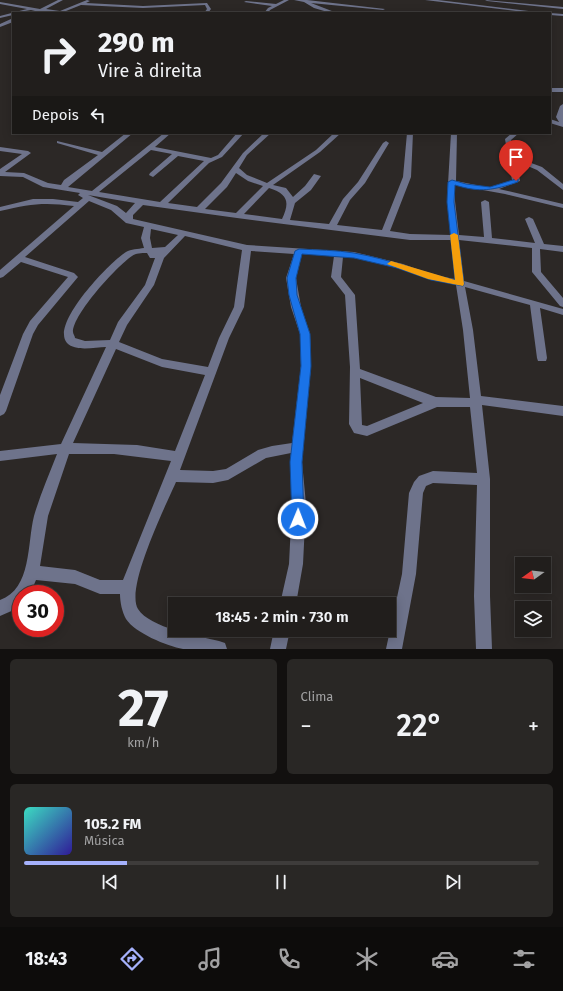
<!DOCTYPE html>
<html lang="pt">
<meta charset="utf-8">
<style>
body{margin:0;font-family:"Fira Sans",sans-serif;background:#292725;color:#f1f3f6;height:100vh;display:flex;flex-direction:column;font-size:15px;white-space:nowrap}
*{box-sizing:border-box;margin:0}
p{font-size:13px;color:#a2a2a3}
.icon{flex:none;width:22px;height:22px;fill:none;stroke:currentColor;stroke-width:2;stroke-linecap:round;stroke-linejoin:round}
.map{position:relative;height:649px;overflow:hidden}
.side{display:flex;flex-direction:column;gap:10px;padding:10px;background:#12100f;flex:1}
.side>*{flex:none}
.hud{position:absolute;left:12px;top:12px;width:539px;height:122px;border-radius:0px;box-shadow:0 2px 10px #0003,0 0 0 1px #3e3c3b;background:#211e1c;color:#f1f3f6;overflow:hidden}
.needle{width:26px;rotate:255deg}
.tools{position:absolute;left:515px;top:557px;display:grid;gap:8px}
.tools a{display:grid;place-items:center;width:36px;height:36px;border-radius:0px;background:#211e1c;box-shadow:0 2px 10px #0003,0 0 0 1px #3e3c3b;font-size:20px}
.speed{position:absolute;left:12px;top:585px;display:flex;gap:8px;font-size:20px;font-weight:700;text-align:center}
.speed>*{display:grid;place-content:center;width:52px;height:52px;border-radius:50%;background:#211e1c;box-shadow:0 2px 10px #0003,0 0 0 1px #3e3c3b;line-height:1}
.speed .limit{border:6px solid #d22;background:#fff;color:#111}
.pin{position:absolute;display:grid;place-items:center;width:34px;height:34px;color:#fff;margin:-41px -17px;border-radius:50% 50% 50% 0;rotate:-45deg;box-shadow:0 0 4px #0007}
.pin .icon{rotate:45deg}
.me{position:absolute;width:44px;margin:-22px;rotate:1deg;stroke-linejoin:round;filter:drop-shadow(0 0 3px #0008)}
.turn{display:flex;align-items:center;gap:14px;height:84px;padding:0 20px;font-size:18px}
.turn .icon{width:52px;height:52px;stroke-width:2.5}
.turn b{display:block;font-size:28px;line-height:34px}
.then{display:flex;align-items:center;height:38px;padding:0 20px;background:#0003;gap:8px;font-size:15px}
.big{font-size:30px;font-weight:600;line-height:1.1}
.side .widget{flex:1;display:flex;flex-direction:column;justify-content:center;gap:6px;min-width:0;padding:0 14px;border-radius:6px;background:#292725}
.side .dial{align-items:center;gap:0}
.dial b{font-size:52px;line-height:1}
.song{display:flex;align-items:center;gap:12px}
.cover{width:48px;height:48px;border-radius:6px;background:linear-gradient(135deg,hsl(170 70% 55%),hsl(250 70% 35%))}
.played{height:4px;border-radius:2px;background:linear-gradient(90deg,#a5b1fc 20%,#3e3c3b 20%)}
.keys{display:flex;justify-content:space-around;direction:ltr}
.heat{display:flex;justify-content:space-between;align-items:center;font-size:22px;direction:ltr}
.side .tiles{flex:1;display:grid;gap:10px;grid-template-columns:1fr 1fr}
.widget:last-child{grid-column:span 2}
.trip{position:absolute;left:168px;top:597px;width:228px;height:40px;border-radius:0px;background:#211e1c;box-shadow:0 2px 10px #0003,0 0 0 1px #3e3c3b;font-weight:600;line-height:40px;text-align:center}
.dock{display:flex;height:64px;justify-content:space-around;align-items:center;background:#0d0c0b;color:#a2a2a3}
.dock .icon{width:28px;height:28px}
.dock .current{color:#a5b1fc}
.dock b{font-size:18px;color:#f1f3f6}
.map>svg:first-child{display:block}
</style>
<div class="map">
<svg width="563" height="649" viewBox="0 0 563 649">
<rect width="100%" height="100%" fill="#2c2826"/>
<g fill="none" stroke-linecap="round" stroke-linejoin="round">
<path fill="#6e738b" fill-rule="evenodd" d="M58,0H63L46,9L60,11L87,0L90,1L86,3L143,6L207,3L211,9L208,13H204L207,9L205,5L143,8L81,5L61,13L39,12L31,10L13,13V15L0,18V16L27,9L0,4V2L40,9Z
M284,0H289L270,10L268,13H264L268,8L272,6L244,2L246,1L276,4Z
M294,0H307L385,9L383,10L311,3L337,13H331L314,8L304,2Z
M425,0H438L545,13H532Z
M485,0L563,7V9L487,1Z
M549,13H550L563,14V16L550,15Z
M11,19H13V22L0,27V24Z
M550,88H563V92H550Z
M563,104V127L550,123V119L559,122L556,117L560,106Z
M126,133H133L68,187L92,191L164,133H171L155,147L211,158L218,155L237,133H244L222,157L209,163L168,203L197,207L221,183L243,153L264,133H271L247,155L239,168L247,175L267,183L316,150L334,133H341L320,152L273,185L286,188L293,197L305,186L314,174L321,176L311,190L295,203L290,220L329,224L343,199L358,182L383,143L386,141L389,143L365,183L350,200L337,225L382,230L403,177L407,133H413L411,177L390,231L410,234L451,235L447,201L451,133H457L456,181L491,188L512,180L505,139L512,133H519L511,140L515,157L542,167L563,184V190L537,170L516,161L520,181L499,189L563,204V208L505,194L455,185V201L459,235L484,237L481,202L485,200L489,202L492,238L535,243L525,219L529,217L533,219L544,244L563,246V252L540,249L541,272L563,298V307L560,306L532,272V248L459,240L464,281L563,309V315L540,308L547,358L546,361H538L537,358L530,305L465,287L473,330L481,396L563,406V416L482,405L490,479V596L492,649H476L474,596L477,485L433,483L426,486L423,493L416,574L402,649H386L402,574L409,493L414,482L419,476L433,471L477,473L470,407H437L367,436L354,433L349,424L350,367L345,295L331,277L334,256L302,254L296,278L301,307L310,334L311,366L302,462L306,504L303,564L296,604H280L289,564L292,504L290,462L291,453L266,458L228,480L213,483L176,482C166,505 125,588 138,609C150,628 198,636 219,641L225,643L227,649C213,649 197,649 183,649C167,646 135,633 126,619C122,612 120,602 120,594H100L75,584L36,580L30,594H21V605L16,609L0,616V600C32,589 27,543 34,516C40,495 49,475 57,454L0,461V451L61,444L106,347C95,347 76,352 67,343C50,324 110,262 126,252C131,249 138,249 144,248L141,238L144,227L126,223L111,210L89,201L25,257L74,273L78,277L38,325L33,334L6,411L4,414L0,416V395L23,334L30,321L68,277L21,262L3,277L0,278V270L74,206C43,202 30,204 0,211V207L33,199H53L78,202L83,198L78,195L80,193L43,187L23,177L0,176V169L22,154L0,151V147L28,151L31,153L5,172L24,173L48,183L61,185L64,180L98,155L57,143V141L102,152ZM151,150L172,154L150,173L149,175L153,177L178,156L204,161L160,202L99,192ZM236,173L248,181L263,186L236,213L205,209L227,187ZM269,188C288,194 290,202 282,219L244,214ZM88,195L135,203L126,213L117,206ZM143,205L237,218L410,240H451L455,279L433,275L403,264L354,252L247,245L133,219V215ZM151,229L178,235L165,247L152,248L150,238ZM185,236L242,250L234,307L219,338L208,367L162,359L119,342L127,325L154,285L164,258ZM251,251L294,254L286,278L291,307L300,334L301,366L292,443L272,446L258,450L226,469L213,471L180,470L229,338L244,307ZM147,253L150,258H155L145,285L118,322L110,340L85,341L75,338C75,336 73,334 73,332C73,314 117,266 132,256C136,253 141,253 147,253ZM343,257C382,259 418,277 456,285L463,330L470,398L436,397L360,369L355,295L341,277ZM116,349L162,367L205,375L175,451L137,445L73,443ZM360,378L423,403L367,426L362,425ZM69,454H114L171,461L123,580H100L75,570L40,566L48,516Z
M274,630H290L286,649H270Z"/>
</g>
<path fill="#1a73e8" stroke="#114b97" d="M516,179H518V182C494,190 480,193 455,185L454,202L464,284L463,286L431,280L397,268L354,258L302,254L296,278L297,295L310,334L311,366L302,462L304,519L302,523L298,525L294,523L292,519L290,462L301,366L300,334L289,295L287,278L295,251L299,249C317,250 336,250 354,253C389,259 421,272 455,280L447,202L448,182L452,180L466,184L490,187Z"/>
<path fill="#f59e0b" d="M454,233L458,235L464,284L463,286L428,279L387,264L391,261L455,280L450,235Z"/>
</svg>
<div class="tools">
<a><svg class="needle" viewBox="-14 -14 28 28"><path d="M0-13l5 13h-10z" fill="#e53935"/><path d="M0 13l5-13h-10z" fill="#a2a2a3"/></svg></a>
<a><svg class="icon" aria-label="layers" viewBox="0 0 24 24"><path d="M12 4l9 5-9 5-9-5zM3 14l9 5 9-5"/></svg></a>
</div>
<div class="speed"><div class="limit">30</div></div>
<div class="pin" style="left:516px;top:181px;background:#d93025"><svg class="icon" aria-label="arrive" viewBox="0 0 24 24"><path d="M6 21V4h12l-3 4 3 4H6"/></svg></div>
<svg class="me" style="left:298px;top:519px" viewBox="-20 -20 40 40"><circle r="17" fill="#1a73e8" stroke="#fff" stroke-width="3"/><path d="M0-11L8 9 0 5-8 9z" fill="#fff"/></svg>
<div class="trip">18:45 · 2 min · 730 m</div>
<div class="hud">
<div class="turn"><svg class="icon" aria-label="right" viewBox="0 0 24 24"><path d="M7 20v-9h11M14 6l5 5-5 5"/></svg><div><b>290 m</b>Vire à direita</div></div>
<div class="then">Depois<svg class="icon" aria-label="left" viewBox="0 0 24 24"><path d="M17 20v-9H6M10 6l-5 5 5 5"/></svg></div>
</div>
</div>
<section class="side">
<div class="tiles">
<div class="widget dial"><b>27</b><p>km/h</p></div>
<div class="widget"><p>Clima</p>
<div class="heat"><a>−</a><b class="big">22°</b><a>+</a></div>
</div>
<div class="widget">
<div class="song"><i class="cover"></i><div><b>105.2 FM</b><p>Música</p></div></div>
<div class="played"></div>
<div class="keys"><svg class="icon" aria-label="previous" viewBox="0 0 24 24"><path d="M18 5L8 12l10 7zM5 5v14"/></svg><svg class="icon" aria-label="pause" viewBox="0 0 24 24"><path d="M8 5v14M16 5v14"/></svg><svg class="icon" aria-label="next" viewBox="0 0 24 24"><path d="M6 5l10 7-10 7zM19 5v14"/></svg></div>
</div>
</div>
</section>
<nav class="dock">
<b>18:43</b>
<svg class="icon current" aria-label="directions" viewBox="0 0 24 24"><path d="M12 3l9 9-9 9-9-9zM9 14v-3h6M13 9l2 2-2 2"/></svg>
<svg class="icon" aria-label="music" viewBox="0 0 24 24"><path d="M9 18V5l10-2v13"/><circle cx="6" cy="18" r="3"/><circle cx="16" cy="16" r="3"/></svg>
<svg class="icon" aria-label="phone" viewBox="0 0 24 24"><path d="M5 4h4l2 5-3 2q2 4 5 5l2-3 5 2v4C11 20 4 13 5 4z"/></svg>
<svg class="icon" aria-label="climate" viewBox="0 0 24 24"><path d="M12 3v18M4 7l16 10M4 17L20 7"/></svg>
<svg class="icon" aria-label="car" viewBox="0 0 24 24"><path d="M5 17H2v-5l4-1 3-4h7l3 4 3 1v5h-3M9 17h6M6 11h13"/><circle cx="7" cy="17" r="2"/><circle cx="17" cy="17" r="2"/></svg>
<svg class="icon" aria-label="filters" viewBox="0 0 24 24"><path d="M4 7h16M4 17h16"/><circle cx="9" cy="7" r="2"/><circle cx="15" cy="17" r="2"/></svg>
</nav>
